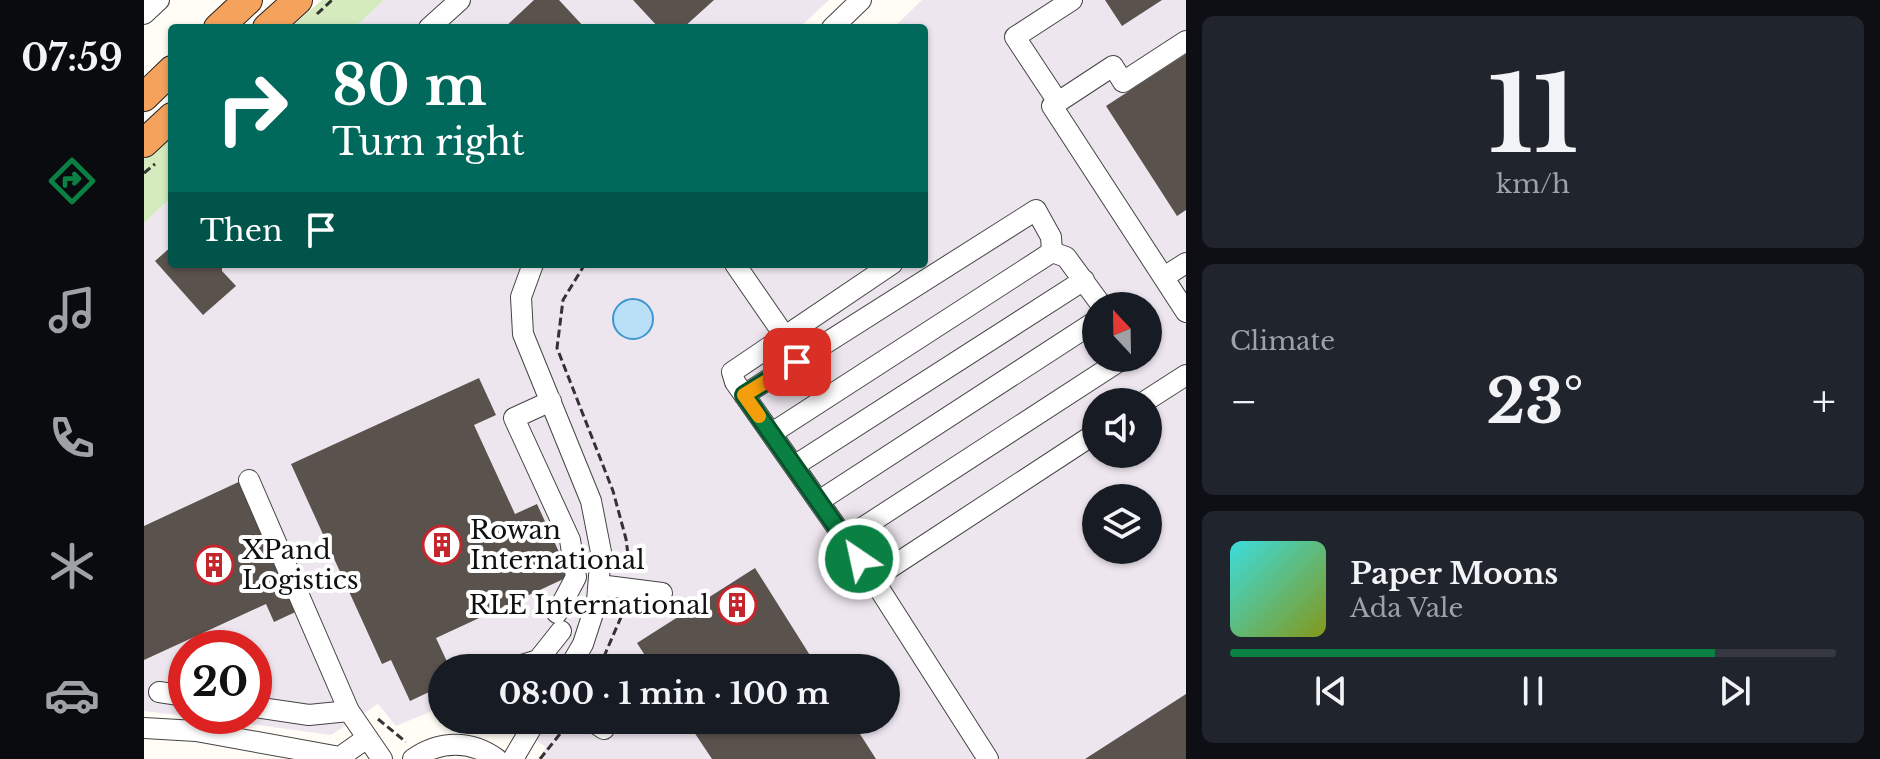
<!DOCTYPE html>
<meta charset="utf-8">
<style>
body{margin:0;font-family:"Libre Baskerville",serif;background:#20242c;color:#f1f3f6;height:100vh;display:flex;flex-direction:column;font-size:30px;white-space:nowrap}
*{box-sizing:border-box;margin:0}
p{font-size:26px;color:#9ea1a6}
.icon{flex:none;width:44px;height:44px;fill:none;stroke:currentColor;stroke-width:2;stroke-linecap:round;stroke-linejoin:round}
.map{position:relative;flex:1;overflow:hidden}
.sheet{display:flex;flex-direction:column;gap:16px;padding:16px;background:#0d0f14;width:694px}
.sheet>*{flex:none}
.banner{position:absolute;left:24px;top:24px;width:760px;height:244px;border-radius:8px;box-shadow:0 2px 6px #0004;background:#00695c;color:#fff;overflow:hidden}
.needle{width:52px;rotate:338deg}
.buttons{position:absolute;left:938px;top:292px;display:grid;gap:16px}
.buttons a{display:grid;place-items:center;width:80px;height:80px;border-radius:50%;background:#171b24;box-shadow:0 2px 6px #0004;font-size:40px}
.speed{position:absolute;left:24px;top:630px;display:flex;gap:16px;font-size:40px;font-weight:700;text-align:center}
.speed>*{display:grid;place-content:center;width:104px;height:104px;border-radius:50%;background:#171b24;box-shadow:0 2px 6px #0004;line-height:1}
.speed .limit{border:12px solid #d22;background:#fff;color:#111}
.pin{position:absolute;display:grid;place-items:center;width:68px;height:68px;color:#fff;margin:-34px;border-radius:16px;box-shadow:0 4px 12px #0006}
.me{position:absolute;width:88px;margin:-44px;rotate:326deg;stroke-linejoin:round;filter:drop-shadow(0 0 6px #0008)}
.turn{display:flex;align-items:center;gap:28px;height:168px;padding:0 32px;font-size:36px}
.turn .icon{width:104px;height:104px;stroke-width:2.5}
.turn b{display:block;font-size:56px;line-height:68px}
.then{display:flex;align-items:center;height:76px;padding:0 32px;background:#0003;gap:16px;font-size:30px}
.big{font-size:60px;font-weight:700;line-height:1.1}
.sheet .widget{flex:1;display:flex;flex-direction:column;justify-content:center;gap:12px;min-width:0;padding:0 28px;border-radius:12px;background:#20242c}
.sheet .dial{align-items:center;gap:0}
.dial b{font-size:104px;line-height:1}
.song{display:flex;align-items:center;gap:24px}
.cover{width:96px;height:96px;border-radius:12px;background:linear-gradient(135deg,hsl(180 70% 55%),hsl(70 70% 35%))}
.played{height:8px;border-radius:4px;background:linear-gradient(90deg,#0b8043 80%,#363941 80%)}
.keys{display:flex;justify-content:space-around;direction:ltr}
.heat{display:flex;justify-content:space-between;align-items:center;font-size:44px;direction:ltr}
.trip{position:absolute;left:284px;top:654px;width:472px;height:80px;border-radius:40px;background:#171b24;box-shadow:0 2px 6px #0004;font-weight:700;line-height:80px;text-align:center}
main{display:flex;flex:1;min-height:0}
.tabs{display:flex;flex-direction:column;width:144px;justify-content:space-around;align-items:center;background:#090b0e;color:#9ea1a6}
.tabs .icon{width:56px;height:56px}
.tabs .current{color:#0b8043}
.tabs b{font-size:36px;color:#f1f3f6}
.map>svg:first-child{display:block}
</style>
<main>
<nav class="tabs">
<b>07:59</b>
<svg class="icon current" aria-label="directions" viewBox="0 0 24 24"><path d="M12 3l9 9-9 9-9-9zM9 14v-3h6M13 9l2 2-2 2"/></svg>
<svg class="icon" aria-label="music" viewBox="0 0 24 24"><path d="M9 18V5l10-2v13"/><circle cx="6" cy="18" r="3"/><circle cx="16" cy="16" r="3"/></svg>
<svg class="icon" aria-label="phone" viewBox="0 0 24 24"><path d="M5 4h4l2 5-3 2q2 4 5 5l2-3 5 2v4C11 20 4 13 5 4z"/></svg>
<svg class="icon" aria-label="climate" viewBox="0 0 24 24"><path d="M12 3v18M4 7l16 10M4 17L20 7"/></svg>
<svg class="icon" aria-label="car" viewBox="0 0 24 24"><path d="M5 17H2v-5l4-1 3-4h7l3 4 3 1v5h-3M9 17h6M6 11h13"/><circle cx="7" cy="17" r="2"/><circle cx="17" cy="17" r="2"/></svg>
</nav>
<div class="map">
<svg width="1042" height="759" viewBox="0 0 1042 759">
<rect width="100%" height="100%" fill="#fffdf5"/>
<path fill="#eee6ef" fill-rule="evenodd" d="M240,0H685L655,28H210Z
M778,0H1042V759H395L402,747L361,720H742V668H298V707L252,726L234,704L187,735L46,716H110V648H42V716L0,711V223L28,197V264H780V28H749ZM952,306H1004V358H952ZM952,402H1004V454H952ZM952,498H1004V550H952Z"/>
<path fill="#d5ebbd" d="M178,0H240L210,28H146Z
M28,134V197L0,223V159Z"/>
<path fill="#b9e0f7" stroke="#3f96cf" stroke-width="2" d="M469 319a20 20 0 1 1 40 0a20 20 0 1 1-40 0Z"/>
<path fill="#5a524d" d="M390,0H415L441,28H360Z
M489,0H570L539,28H515Z
M961,0H1018L978,26Z
M1042,54V210L1033,216L962,106Z
M28,246V264H78V271L92,286L59,315L11,261Z
M335,378L352,415L330,425L371,514L393,504L426,576L292,638L306,668H298V686L266,701L247,660L238,664L147,464Z
M101,479L160,608L130,622L122,604L0,660V526Z
M611,568L674,668H509L493,643Z
M1042,694V759H941Z
M542,720H707L732,759H568Z"/>
<g fill="none" stroke-linecap="round" stroke-linejoin="round">
<g stroke="#444" stroke-width="22">
<path id="minor" d="M0,14L15,0
M285,28L316,0
M688,28L717,0
M1042,41L979,82L969,66L908,106L1042,312
M914,102L871,37L928,0
M389,264L377,297L379,334L447,501L457,552L453,601L439,644L425,668
M591,264L640,335
M1020,277L1042,263
M600,395L892,210L907,237L908,252L922,257L958,306
M407,401L370,418L426,540L432,577L413,613
M1000,402L1042,375
M628,433L908,252
M650,466L940,280
M105,480L205,711L238,759
M675,501L952,321
M701,539L980,358
M729,579L591,382L588,372L748,264
M455,585L518,593
M394,660L417,631
M368,668L394,660L412,668
M15,692L42,696
M110,707L165,715L205,711
M446,720L460,729
M0,728L52,731L196,757L223,738
M269,759C296,740 327,740 353,759
M369,759L392,720
M844,759L729,579L952,433"/>
</g>
<g stroke="#222" stroke-width="30">
<path id="highway" d="M74,28L104,0
M123,28L154,0
M0,97L28,70
M0,143L28,117"/>
</g>
<path stroke="#333" stroke-width="3" stroke-dasharray="8 4" stroke-linecap="butt" d="M173,14L188,0
M0,173L11,164
M441,264L419,300L413,348L469,491L482,539L486,570
M455,668L481,608
M234,719L262,742
M396,759L427,720"/>
<use href="#minor" stroke="#fff" stroke-width="20"/>
<use href="#highway" stroke="#f5a25d" stroke-width="28"/>
</g>
<g fill="none" stroke-linecap="round" stroke-linejoin="round">
<g stroke="#07532c" stroke-width="20">
<path id="route" d="M653,362L600,395L715,559"/>
</g>
<use href="#route" stroke="#0b8043" stroke-width="14"/>
<path stroke="#f59e0b" stroke-width="14" d="M615,416L600,395L623,381"/>
</g>
<defs>
<g id="building-ring" transform="scale(2)"><circle r="9.5" fill="#fff" stroke="#c4262e" stroke-width="1.5"/><path d="M-4-6H4V6H1V3H-1V6H-4ZM-2.5-4.3h1.7v1.8h-1.7ZM.8-4.3h1.7v1.8H.8ZM-2.5-1h1.7V.8h-1.7ZM.8-1h1.7V.8H.8Z" fill="#c4262e"/></g>
</defs>
<g fill-rule="evenodd">
<use href="#building-ring" x="298" y="545"/>
<use href="#building-ring" x="70" y="565"/>
<use href="#building-ring" x="593" y="605"/>
</g>
<g text-anchor="middle" stroke-width="8" stroke-linejoin="round" paint-order="stroke">
<g font-size="26" fill="#111" stroke="#fff" text-anchor="start">
<text x="326" y="539">Rowan<tspan x="326" dy="30">International</tspan></text>
<text x="98" y="559">XPand<tspan x="98" dy="30">Logistics</tspan></text>
<text x="565" y="614" text-anchor="end">RLE International</text>
</g>
</g>
</svg>
<div class="buttons">
<a><svg class="needle" viewBox="-14 -14 28 28"><path d="M0-13l5 13h-10z" fill="#e53935"/><path d="M0 13l5-13h-10z" fill="#9ea1a6"/></svg></a>
<a><svg class="icon" aria-label="sound" viewBox="0 0 24 24"><path d="M4 9h4l5-4v14l-5-4H4zM17 9q2 3 0 6"/></svg></a>
<a><svg class="icon" aria-label="layers" viewBox="0 0 24 24"><path d="M12 4l9 5-9 5-9-5zM3 14l9 5 9-5"/></svg></a>
</div>
<div class="speed"><div class="limit">20</div></div>
<div class="pin" style="left:653px;top:362px;background:#d93025"><svg class="icon" aria-label="arrive" viewBox="0 0 24 24"><path d="M6 21V4h12l-3 4 3 4H6"/></svg></div>
<svg class="me" style="left:715px;top:559px" viewBox="-20 -20 40 40"><circle r="17" fill="#0b8043" stroke="#fff" stroke-width="3"/><path d="M0-11L8 9 0 5-8 9z" fill="#fff"/></svg>
<div class="trip">08:00 · 1 min · 100 m</div>
<div class="banner">
<div class="turn"><svg class="icon" aria-label="right" viewBox="0 0 24 24"><path d="M7 20v-9h11M14 6l5 5-5 5"/></svg><div><b>80 m</b>Turn right</div></div>
<div class="then">Then<svg class="icon" aria-label="arrive" viewBox="0 0 24 24"><path d="M6 21V4h12l-3 4 3 4H6"/></svg></div>
</div>
</div>
<section class="sheet">
<div class="widget dial"><b>11</b><p>km/h</p></div>
<div class="widget"><p>Climate</p>
<div class="heat"><a>−</a><b class="big">23°</b><a>+</a></div>
</div>
<div class="widget">
<div class="song"><i class="cover"></i><div><b>Paper Moons</b><p>Ada Vale</p></div></div>
<div class="played"></div>
<div class="keys"><svg class="icon" aria-label="previous" viewBox="0 0 24 24"><path d="M18 5L8 12l10 7zM5 5v14"/></svg><svg class="icon" aria-label="pause" viewBox="0 0 24 24"><path d="M8 5v14M16 5v14"/></svg><svg class="icon" aria-label="next" viewBox="0 0 24 24"><path d="M6 5l10 7-10 7zM19 5v14"/></svg></div>
</div>
</section>
</main>
